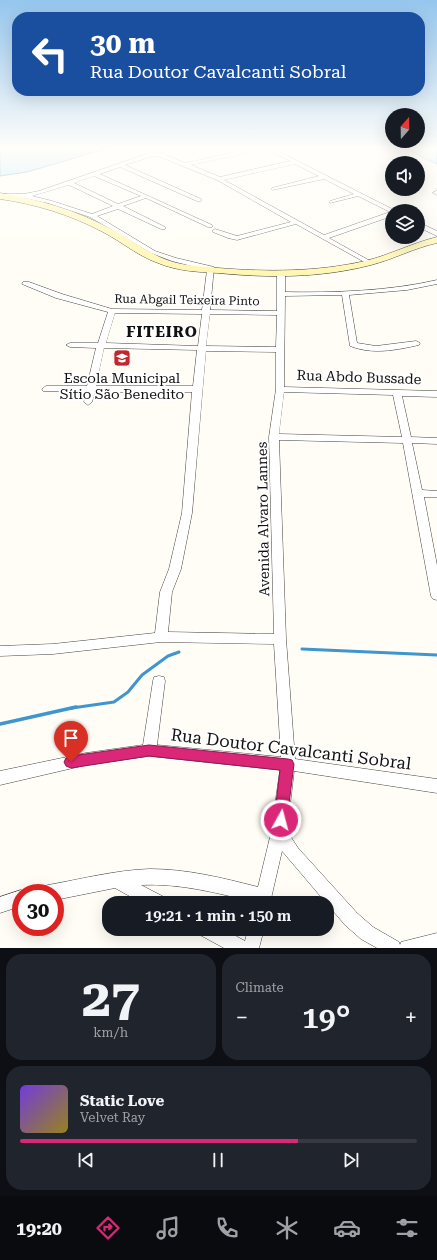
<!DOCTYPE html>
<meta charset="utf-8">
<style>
body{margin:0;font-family:"Roboto Serif",serif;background:#20242c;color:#f1f3f6;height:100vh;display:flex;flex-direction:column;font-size:15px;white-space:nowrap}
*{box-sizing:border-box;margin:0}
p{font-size:13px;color:#9ea1a6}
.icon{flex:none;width:22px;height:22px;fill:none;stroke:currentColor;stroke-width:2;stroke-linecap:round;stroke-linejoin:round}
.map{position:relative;height:948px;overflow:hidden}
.side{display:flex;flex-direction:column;gap:6px;padding:6px;background:#0d0f14;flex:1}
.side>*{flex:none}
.hud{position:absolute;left:12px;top:12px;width:413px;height:84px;border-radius:16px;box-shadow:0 4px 16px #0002;background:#1a4fa0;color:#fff;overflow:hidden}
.needle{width:26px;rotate:20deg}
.fabs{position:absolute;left:385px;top:108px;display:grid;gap:8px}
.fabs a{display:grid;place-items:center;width:40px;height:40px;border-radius:50%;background:#171b24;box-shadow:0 4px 16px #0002;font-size:20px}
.speed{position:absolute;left:12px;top:884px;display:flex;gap:8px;font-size:20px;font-weight:700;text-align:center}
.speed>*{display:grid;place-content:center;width:52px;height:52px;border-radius:50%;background:#171b24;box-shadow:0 4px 16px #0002;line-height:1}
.speed .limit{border:6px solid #d22;background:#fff;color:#111}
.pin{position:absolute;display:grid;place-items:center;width:34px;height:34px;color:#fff;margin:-41px -17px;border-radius:50% 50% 50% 0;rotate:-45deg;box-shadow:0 0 4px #0007}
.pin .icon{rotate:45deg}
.me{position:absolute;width:44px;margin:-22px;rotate:7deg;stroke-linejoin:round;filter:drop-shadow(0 0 3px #0008)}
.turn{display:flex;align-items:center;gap:14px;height:84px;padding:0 12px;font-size:18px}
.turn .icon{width:52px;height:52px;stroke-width:2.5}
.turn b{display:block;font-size:28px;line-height:34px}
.big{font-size:30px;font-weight:600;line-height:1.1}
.side .card{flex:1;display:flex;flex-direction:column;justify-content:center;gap:6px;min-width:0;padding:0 14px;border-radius:16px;background:#20242c}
.side .dial{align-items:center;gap:0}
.dial b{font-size:52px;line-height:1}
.song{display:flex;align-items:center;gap:12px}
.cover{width:48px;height:48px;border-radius:6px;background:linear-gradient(135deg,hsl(260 70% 55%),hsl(50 70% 35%))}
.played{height:4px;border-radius:2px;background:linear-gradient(90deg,#db2777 70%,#363941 70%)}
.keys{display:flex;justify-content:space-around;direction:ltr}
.heat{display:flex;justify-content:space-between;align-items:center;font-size:22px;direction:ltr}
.side .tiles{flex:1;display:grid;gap:6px;grid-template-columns:1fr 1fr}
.card:last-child{grid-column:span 2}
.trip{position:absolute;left:102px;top:896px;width:232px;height:40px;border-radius:16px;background:#171b24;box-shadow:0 4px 16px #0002;font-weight:600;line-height:40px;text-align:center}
.dock{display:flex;height:64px;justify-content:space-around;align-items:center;background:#090b0e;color:#9ea1a6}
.dock .icon{width:28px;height:28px}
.dock .on{color:#db2777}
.dock b{font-size:18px;color:#f1f3f6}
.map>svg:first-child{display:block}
</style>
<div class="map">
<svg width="437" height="948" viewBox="0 0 437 948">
<rect width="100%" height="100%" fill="#fffdf5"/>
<path fill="#b9e0f7" stroke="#3f96cf" d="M12,147H112L27,172L0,176V148Z
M403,147H437V164C425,160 415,152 403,147Z"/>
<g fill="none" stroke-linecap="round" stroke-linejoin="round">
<path stroke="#3f96cf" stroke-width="3" d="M302,649L437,655
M72,708L114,702L128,692L142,675L168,656L179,652"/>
<path stroke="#3f96cf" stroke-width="3.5" d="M0,724L76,707"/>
<g stroke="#444" stroke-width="1">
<path id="street" d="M260,147H270L394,210L395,211H392V216L329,238L372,262V264H368L296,224L237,240L228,238L213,232L212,231L215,229L237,236L291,222L217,180L158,156H153L125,165L201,199V201H197L120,167L100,174L212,225V227H208L146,198L123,206L165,227V229H161L118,209L97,216L155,251L176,258L214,267L210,310L277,311V273L281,271L285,273V292C333,293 390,291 437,280V284L407,290L349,295L357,343L376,346L416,341L420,343L419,345C396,350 373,355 350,346L342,295L285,296L284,387L437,391V397L402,396L411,437L437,438V444L412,443L422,490L437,491V497H424L437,565V600L433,599L431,596L403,443L279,440L286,639L295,759L437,779V793L294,771L287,831L298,848L357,913L373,927L399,942L400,945L401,942L437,933V948H377L361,939L345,925L282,851L270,903H254V902C217,893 180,883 141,885L164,897L166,903H142L115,888L55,900V893H40L42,887L48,885C82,879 116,870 150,869C187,869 223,878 258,887L271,833L280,770L149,756L86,765L0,785V771L86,753L143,745L153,681L154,677L159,676L164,677L165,681L157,745L281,757L274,644L161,642L53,654L0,656V646L53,644L155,633L160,592L169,569L182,513L192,392H95L92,402L88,405L84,402L86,392L43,391L42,389L46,386H87L96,348L70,347L66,345L70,343H98L108,312L56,298L22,284L23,282H29L62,294L112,309L202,310L207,270L172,261L151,253L90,217L48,203L24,198H0V194H24L39,191L152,152L161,153L185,163ZM266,149L290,161L220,177L191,165ZM295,164L319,176L272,188V190L324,179L354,194L330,201V203L358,196L390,212L324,235L224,180ZM94,176L141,196L118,204L74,183ZM69,185L113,206L92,214L52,201L32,196ZM115,313L202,314L198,346L106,343ZM210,314L277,315L276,347L206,346ZM104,348L197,350L193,386H96ZM206,351L276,352V389L269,437L274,634L168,632L172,592L181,569L192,513ZM284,392L393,395L402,437L279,434Z
M436,191H437V195L433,193Z
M418,222L437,231V236L418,227Z
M21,890L27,893H21V906L0,913V897Z
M198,929H223L245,941L248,929H264L259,948H224L200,935Z"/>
</g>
<g stroke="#333" stroke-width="1">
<path id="secondary" d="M0,193C38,199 75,210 109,228C129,238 146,252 167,260C183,266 201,266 218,268C267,272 317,272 365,261C390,255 412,243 437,237V243C414,248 394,259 371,265C321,278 269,278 218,273C198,272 177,271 158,263C138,256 122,242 103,232C71,215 36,204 0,199Z"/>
</g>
<use href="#street" fill="#fff" fill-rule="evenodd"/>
<use href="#secondary" fill="#fff6b0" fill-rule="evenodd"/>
</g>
<linearGradient id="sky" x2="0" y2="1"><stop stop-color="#95c6ee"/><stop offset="0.53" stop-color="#fffefa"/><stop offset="1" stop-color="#fffefa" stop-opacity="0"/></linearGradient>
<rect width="437" height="280" fill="url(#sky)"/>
<path fill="#db2777" stroke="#8e194d" d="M149,745L288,759L292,760L294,764L287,820L285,824L281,826L276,824L274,820L280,770L149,756L71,768L66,766L64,762L66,758L71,756Z"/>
<defs>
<g id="school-square" transform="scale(0.9)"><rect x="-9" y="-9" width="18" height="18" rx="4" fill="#c4262e" stroke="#fff"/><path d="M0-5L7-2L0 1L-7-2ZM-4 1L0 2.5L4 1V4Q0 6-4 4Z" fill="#fff"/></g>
</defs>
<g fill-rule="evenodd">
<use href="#school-square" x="122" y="358"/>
</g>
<g text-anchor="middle" stroke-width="4" stroke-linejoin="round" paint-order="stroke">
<g font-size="12" fill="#111" stroke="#fff">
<text transform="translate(187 300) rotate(1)" y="4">Rua Abgail Teixeira Pinto</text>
</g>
<g font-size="14" fill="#111" stroke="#fff">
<text transform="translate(359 377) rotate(2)" y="5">Rua Abdo Bussade</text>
<text transform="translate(263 519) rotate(-91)" y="5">Avenida Alvaro Lannes</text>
</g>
<g font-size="14" fill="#111" stroke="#fff">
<text x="122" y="383">Escola Municipal<tspan x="122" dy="16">Sítio São Benedito</tspan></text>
</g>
<g font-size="15" font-weight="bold" letter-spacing="1" fill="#111" stroke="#fff">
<text x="162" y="337">FITEIRO</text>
</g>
<g font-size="17" fill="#111" stroke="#fff">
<text transform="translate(291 749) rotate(7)" y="6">Rua Doutor Cavalcanti Sobral</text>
</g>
</g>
</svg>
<div class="fabs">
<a><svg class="needle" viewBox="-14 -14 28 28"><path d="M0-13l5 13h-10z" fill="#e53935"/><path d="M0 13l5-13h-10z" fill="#9ea1a6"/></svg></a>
<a><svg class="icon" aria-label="sound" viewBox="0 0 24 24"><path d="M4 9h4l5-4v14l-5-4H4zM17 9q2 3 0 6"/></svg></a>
<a><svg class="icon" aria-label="layers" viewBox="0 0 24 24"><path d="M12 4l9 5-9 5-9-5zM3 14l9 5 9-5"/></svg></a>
</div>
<div class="speed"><div class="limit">30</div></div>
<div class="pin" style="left:71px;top:762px;background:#d93025"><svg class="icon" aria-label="arrive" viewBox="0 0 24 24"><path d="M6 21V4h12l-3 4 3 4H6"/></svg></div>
<svg class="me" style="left:281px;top:820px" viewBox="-20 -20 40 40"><circle r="17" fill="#db2777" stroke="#fff" stroke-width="3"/><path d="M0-11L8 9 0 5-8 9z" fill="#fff"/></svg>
<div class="trip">19:21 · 1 min · 150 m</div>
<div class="hud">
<div class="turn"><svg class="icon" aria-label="left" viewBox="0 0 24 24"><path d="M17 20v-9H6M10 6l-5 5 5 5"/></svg><div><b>30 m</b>Rua Doutor Cavalcanti Sobral</div></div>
</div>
</div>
<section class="side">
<div class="tiles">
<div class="card dial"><b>27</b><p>km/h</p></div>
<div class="card"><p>Climate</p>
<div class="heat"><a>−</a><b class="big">19°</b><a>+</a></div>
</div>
<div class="card">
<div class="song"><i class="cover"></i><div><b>Static Love</b><p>Velvet Ray</p></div></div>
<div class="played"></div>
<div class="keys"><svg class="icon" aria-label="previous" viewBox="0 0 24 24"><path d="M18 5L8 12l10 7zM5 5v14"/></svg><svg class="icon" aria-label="pause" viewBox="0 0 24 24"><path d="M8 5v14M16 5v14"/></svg><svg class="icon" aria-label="next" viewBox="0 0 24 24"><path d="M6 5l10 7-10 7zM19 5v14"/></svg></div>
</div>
</div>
</section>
<nav class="dock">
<b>19:20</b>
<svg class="icon on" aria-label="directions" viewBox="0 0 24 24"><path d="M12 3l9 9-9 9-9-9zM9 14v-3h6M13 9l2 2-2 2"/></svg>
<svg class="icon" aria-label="music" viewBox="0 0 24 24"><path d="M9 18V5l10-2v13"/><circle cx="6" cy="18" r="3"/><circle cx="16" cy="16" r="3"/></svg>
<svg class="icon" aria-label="phone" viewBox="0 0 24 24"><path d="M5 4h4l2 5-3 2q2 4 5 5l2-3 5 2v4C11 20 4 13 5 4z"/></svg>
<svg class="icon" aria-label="climate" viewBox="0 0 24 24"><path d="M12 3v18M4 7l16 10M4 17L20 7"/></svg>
<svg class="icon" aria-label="car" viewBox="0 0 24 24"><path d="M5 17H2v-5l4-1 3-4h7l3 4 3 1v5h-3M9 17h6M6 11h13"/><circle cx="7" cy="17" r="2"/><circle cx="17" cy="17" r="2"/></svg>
<svg class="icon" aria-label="filters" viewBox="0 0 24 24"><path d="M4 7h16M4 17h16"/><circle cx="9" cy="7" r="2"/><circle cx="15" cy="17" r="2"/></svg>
</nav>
